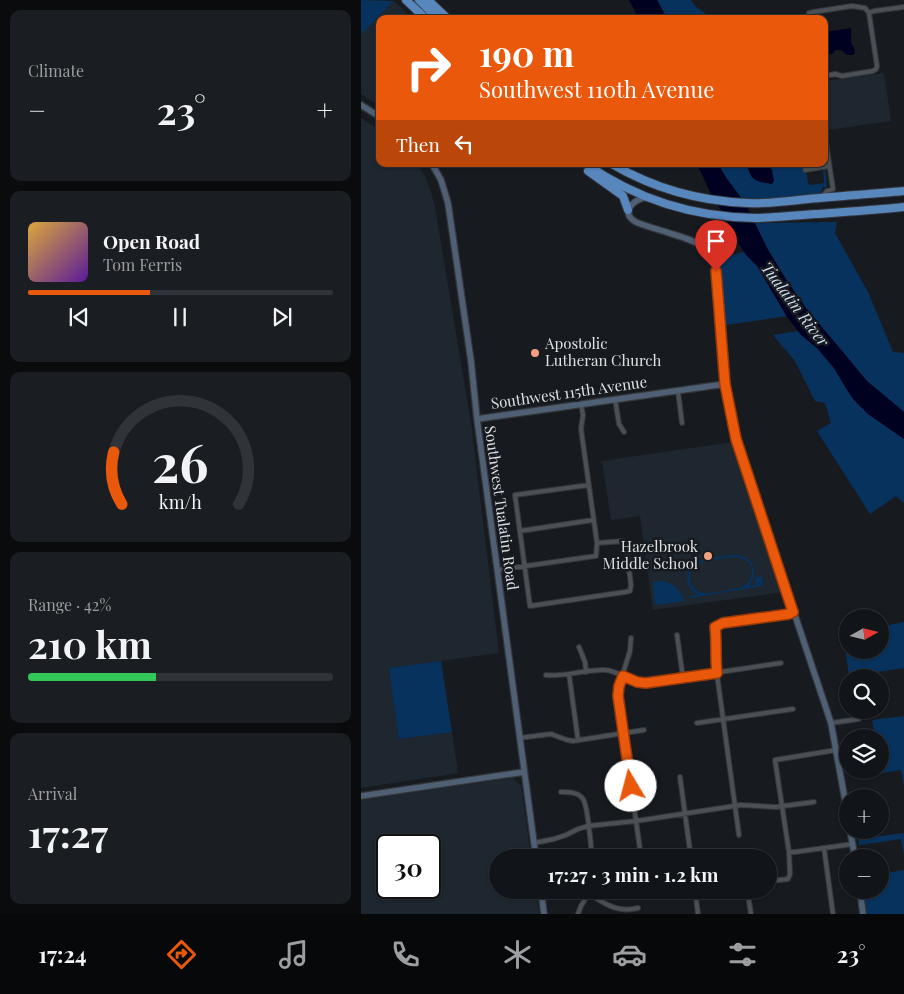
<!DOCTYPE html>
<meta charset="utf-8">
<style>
body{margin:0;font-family:"Playfair Display",serif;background:#1a1d21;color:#f1f3f6;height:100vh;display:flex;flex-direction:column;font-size:19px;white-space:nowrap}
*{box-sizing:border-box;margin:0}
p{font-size:16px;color:#9c9ea2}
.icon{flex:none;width:28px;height:28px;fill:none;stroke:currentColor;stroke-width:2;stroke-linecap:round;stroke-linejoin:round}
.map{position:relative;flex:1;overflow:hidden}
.details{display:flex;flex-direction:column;gap:10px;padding:10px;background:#090b0d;width:361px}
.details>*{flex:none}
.hud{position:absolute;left:15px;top:15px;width:452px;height:152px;border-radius:10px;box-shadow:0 1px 4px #0004,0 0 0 1px #303337;background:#ea580c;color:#fff;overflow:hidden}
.needle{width:32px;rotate:82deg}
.fabs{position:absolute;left:478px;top:609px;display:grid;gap:10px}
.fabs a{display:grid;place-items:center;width:50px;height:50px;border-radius:50%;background:#111418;box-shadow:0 1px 4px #0004,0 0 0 1px #303337;font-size:25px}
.speed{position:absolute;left:15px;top:834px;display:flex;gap:10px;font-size:25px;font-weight:700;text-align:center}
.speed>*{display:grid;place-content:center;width:65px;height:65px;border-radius:50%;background:#111418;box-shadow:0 1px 4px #0004,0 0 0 1px #303337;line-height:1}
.speed .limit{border:2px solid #111;border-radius:8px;background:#fff;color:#111}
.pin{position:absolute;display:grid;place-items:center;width:42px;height:42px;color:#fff;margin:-51px -21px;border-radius:50% 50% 50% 0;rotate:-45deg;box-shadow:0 0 5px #0007}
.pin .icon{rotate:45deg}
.me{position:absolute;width:55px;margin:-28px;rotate:352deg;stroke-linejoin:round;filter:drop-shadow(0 0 4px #0008)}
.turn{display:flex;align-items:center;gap:18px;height:105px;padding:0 20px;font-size:22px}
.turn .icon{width:65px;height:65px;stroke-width:2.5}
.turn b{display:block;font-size:35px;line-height:42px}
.then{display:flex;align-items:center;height:48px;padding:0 20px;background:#0003;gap:10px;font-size:19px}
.big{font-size:38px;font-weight:700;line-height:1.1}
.details .card{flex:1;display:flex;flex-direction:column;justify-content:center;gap:8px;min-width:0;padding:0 18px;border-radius:10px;background:#1a1d21}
.details .dial{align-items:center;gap:0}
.dial svg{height:130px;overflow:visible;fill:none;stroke:#303337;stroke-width:7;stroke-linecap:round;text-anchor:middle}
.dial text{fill:#f1f3f6;stroke:none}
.song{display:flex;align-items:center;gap:15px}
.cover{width:60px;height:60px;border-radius:8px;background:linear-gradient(135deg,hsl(40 70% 55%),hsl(270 70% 35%))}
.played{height:5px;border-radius:2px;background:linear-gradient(90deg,#ea580c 40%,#303337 40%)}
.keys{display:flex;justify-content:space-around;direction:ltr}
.heat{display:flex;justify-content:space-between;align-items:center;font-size:28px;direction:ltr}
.charge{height:8px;border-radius:4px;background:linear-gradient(90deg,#34c759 42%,#303337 0)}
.trip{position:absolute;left:128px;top:849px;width:288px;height:50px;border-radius:25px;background:#111418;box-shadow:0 1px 4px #0004,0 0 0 1px #303337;font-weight:700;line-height:50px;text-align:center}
.tabs{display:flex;height:80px;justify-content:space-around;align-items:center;background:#07080a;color:#9c9ea2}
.tabs .icon{width:35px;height:35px}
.tabs .on{color:#ea580c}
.tabs b{font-size:22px;color:#f1f3f6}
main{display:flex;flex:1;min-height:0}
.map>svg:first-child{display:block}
</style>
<main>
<section class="details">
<div class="card"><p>Climate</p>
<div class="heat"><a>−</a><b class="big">23°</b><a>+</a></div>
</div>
<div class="card">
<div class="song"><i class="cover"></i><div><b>Open Road</b><p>Tom Ferris</p></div></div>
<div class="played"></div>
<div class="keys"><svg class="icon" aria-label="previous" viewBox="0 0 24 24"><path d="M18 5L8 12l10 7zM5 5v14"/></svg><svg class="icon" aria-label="pause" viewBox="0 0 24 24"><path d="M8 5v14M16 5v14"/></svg><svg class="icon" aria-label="next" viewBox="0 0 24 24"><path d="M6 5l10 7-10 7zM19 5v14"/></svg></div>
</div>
<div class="card dial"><svg viewBox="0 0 100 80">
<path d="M14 69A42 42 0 1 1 86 69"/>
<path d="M14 69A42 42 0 0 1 9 37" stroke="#ea580c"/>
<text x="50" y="56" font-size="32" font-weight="700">26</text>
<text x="50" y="72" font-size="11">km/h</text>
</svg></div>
<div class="card"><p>Range · 42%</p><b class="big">210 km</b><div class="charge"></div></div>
<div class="card"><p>Arrival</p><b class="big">17:27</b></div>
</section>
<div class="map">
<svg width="543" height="914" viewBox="0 0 543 914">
<rect width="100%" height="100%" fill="#171b20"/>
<path fill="#1e262f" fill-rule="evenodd" d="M33,1L52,19H19V106L0,94V35Z
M523,73L530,121L467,130L464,109V81Z
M0,118L19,130V164H56L64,176L70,192L74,207L110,423L138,653L29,668L38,739L91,732L97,773L0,788Z
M372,442L422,592L292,610L279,516L250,520L241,461Z
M151,778L160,785L170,857L136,858V890H175L178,914H0V800ZM26,845H69V888H26Z"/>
<path fill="#07325d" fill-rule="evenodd" d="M0,0L33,1L0,35Z
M296,0H330L334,6L352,19H307Z
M357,164H385L391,178L411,170L406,164H441L443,171H445L447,183L449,185L463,183L462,168H464L466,187H462L459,194L414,198L381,199L366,179Z
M476,222L474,233L507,292L532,352L543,353V412L506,381L445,308L426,281L406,248L394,223Z
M391,250L427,316L365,325L358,258Z
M437,331L456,348L473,368L493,400L507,414L543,439V503L535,496L509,514L456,431L470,423L464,403L454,401L434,361L412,335Z
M373,555C391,554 399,572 388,586L395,585L394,578L401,576L402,583L401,584V586L329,598V596L337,594C331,591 326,586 326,578C326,557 358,557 373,555ZM375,557C394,559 397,580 379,588C368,589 355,594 344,593C329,593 323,573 336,565C343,560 366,558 375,557Z
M298,581C312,582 319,588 323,601L297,605L294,603L292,582Z
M543,622V668L488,676L482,633L486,632V650H519V627Z
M80,661L91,732L38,739L28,668Z
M543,716V786L540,770L520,773L519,765V738L514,737L511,720Z
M543,833V855L540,839L498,845L497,839Z
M543,870V914H506L502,890H519V874Z"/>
<path fill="#000021" d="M268,0H296L306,19H278Z
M490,28C491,35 488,43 493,47L494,53L492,55H486L480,50H475L471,54H466L464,52V32Z
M336,164H357L366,179L384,203L406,248L426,281L445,308L506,381L543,412V439L507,414L493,400L486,390L473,368L456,348L440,335L426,317L396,266L385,255L372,235L366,220L350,194Z
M385,164H406L411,170L413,181L411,184C392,181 392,181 385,164Z"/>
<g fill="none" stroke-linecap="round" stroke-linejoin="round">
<g stroke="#34363a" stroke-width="6">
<path id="street" d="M508,13L513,11L543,7
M447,19L448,13L452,12L491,6L504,8L508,13
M464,76L474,74L481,76L512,71L515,69L516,66L508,13
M444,170L468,166
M461,197L466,191L472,189L464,136
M317,391L321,423
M254,399L258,424L263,432
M228,485L154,495L169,606L264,592L269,591L270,585L265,545L263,541L236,543
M159,531L232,520
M136,570L235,556L236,543L220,429L222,415L220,404
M316,635L322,678
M270,638L269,651L258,686L257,696L279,849
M218,647L224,662L225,672
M208,674L217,740
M185,675C205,677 224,669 244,670C259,671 270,683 285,683L420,663
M336,723L432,709
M470,723L498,719
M158,738L190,734L206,740L212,741L283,730
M319,777L330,858
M200,792C208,792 217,792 222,799C227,806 230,846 231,858
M378,835L354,660L356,643L354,627L362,623L427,614L433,612
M173,843L193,839L205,835L217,829L227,826L275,821L380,805L415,807L453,802
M463,848L472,914
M428,852H434L492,844
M410,881L427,879L429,874L428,852L414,760L475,750
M220,890C241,900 252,914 277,908
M334,890L337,914
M385,890L387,895L390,914
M217,914L220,906L230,890"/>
</g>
<g stroke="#34363a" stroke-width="8">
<path id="secondary" d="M0,105L19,117
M71,164L80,180L87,203L110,361L116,419L175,858
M285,197C270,201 258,214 277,223C288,227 299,230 311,234C334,241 350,245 355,271L364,384L375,439L470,723L486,811
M116,419L364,384
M0,796L163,772
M489,830L494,858
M180,890L183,914
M499,890L502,914"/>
</g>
<g stroke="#34363a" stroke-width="10">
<path id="highway" d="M45,0L65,19
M58,0L77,19
M67,0L87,19
M225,164C275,199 333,217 394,218C414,218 435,215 455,214C484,212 514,210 543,207
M251,164C292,188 338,201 386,203C406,204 427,201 447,199C479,196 511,194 543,191
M227,171L262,196L267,210"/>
</g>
<use href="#street" stroke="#4b5055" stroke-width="4"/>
<use href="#secondary" stroke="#4f6074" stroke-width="5.5"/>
<use href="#highway" stroke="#5887be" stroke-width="8"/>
</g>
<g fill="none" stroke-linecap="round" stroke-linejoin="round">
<g stroke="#983908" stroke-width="12">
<path id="route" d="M270,786L257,696L258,686L262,676L276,682L285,683L356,673C354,657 356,643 354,627L362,623L428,614L432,612L375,439L364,384L355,271"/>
</g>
<use href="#route" stroke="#ea580c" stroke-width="9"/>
</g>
<g fill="#f2a07f" stroke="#171b20" stroke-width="2">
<circle cx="174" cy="353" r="5"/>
<circle cx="347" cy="556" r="5"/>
</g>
<g text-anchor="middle" stroke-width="5" stroke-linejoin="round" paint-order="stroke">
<g font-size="15" fill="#dee1e4" stroke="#171b20" text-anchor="start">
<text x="184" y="349">Apostolic<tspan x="184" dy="17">Lutheran Church</tspan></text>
<text x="337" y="552" text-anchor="end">Hazelbrook<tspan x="337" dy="17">Middle School</tspan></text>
</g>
<g font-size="15" fill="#dee1e4" stroke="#171b20">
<text transform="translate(208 393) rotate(-8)" y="5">Southwest 115th Avenue</text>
<text transform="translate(140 508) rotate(82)" y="5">Southwest Tualatin Road</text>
</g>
<g font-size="16" font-style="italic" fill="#cedced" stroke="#171b20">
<text transform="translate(434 304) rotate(53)" y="6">Tualatin River</text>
</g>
</g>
</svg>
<div class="fabs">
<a><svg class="needle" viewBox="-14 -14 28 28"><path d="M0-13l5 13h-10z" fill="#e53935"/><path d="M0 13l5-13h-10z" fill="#9c9ea2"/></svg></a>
<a><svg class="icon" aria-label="search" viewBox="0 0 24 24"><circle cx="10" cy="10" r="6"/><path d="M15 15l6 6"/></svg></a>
<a><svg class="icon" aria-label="layers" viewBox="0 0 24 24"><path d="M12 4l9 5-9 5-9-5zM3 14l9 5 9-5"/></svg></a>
<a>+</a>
<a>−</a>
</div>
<div class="speed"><div class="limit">30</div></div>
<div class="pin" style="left:355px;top:271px;background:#d93025"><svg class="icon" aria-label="arrive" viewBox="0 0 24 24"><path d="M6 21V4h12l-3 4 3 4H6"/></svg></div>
<svg class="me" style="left:270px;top:786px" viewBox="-20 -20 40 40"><circle r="19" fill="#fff"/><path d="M0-13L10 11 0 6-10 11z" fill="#ea580c"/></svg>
<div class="trip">17:27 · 3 min · 1.2 km</div>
<div class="hud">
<div class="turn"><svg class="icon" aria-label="right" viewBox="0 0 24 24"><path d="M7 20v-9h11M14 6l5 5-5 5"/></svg><div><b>190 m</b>Southwest 110th Avenue</div></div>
<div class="then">Then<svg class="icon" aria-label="left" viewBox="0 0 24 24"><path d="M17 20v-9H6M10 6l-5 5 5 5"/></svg></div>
</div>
</div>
</main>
<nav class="tabs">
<b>17:24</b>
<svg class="icon on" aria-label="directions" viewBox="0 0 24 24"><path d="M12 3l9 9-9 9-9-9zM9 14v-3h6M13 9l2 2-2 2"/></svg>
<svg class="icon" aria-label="music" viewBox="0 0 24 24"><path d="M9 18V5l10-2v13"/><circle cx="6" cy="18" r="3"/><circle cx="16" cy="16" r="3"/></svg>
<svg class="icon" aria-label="phone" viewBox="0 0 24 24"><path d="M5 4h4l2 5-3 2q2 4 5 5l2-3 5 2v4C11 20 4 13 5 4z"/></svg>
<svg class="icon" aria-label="climate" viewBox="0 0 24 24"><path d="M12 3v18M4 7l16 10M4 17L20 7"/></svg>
<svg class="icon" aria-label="car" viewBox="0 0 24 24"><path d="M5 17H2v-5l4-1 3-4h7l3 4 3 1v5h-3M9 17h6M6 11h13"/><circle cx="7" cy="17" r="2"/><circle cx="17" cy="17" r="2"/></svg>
<svg class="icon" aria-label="filters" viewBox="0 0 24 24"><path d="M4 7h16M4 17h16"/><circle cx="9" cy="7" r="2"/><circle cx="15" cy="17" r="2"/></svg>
<b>23°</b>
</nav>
